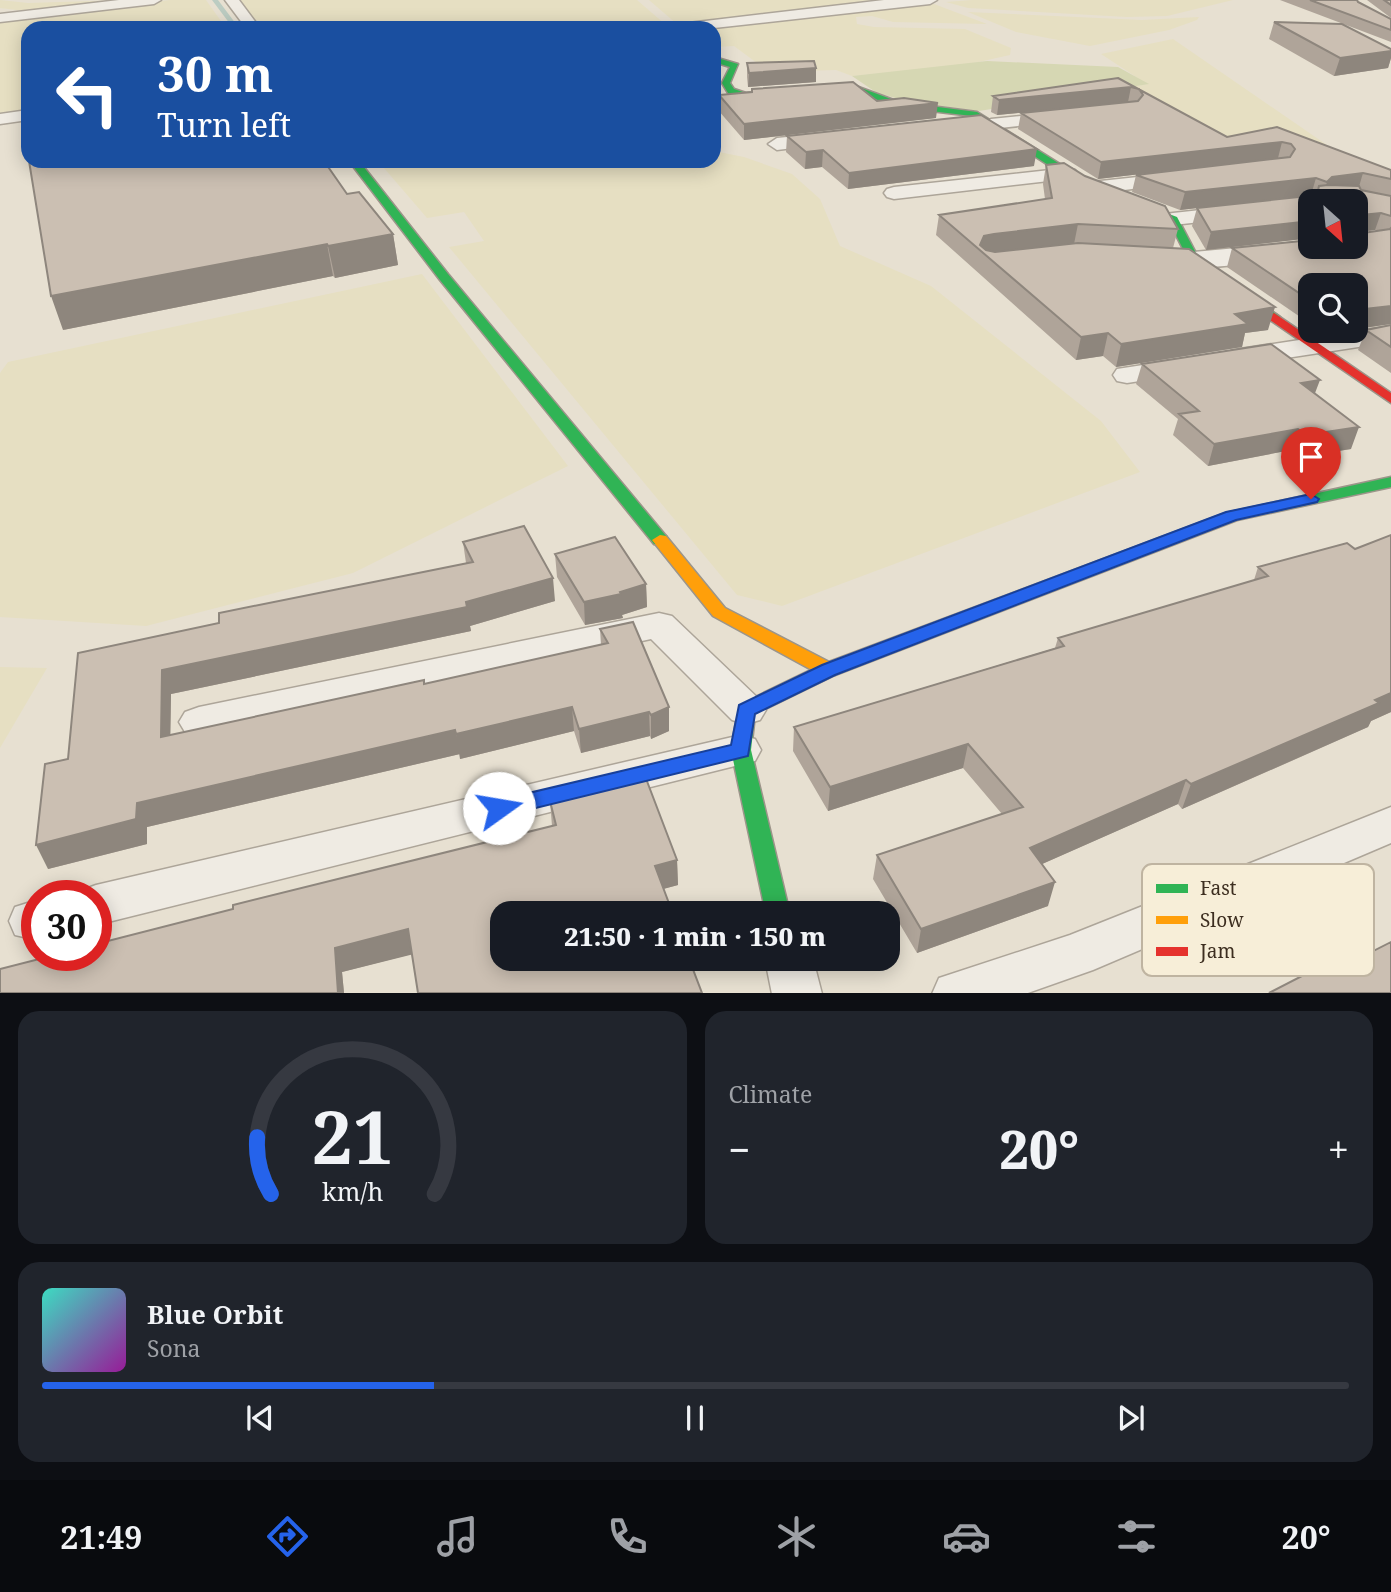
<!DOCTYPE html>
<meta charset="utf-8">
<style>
body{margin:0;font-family:"Noto Serif",serif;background:#20242c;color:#f1f3f6;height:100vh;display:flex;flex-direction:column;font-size:26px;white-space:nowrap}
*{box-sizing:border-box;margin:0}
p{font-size:23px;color:#9ea1a6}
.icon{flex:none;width:38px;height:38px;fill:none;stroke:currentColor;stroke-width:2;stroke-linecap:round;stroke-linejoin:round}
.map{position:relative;height:993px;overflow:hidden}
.sheet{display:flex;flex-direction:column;gap:18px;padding:18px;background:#0d0f14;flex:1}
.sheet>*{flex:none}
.guide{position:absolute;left:21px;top:21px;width:700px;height:147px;border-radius:21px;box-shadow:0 4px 18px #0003;background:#1a4fa0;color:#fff;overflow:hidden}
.needle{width:46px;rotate:153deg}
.controls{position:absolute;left:1298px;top:189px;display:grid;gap:14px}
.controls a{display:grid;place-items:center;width:70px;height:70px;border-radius:14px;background:#171b24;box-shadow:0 4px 18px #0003;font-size:35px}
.speed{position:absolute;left:21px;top:880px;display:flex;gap:14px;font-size:35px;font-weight:700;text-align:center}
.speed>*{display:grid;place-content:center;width:91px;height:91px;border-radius:50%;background:#171b24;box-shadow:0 4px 18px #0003;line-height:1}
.speed .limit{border:10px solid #d22;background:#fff;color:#111}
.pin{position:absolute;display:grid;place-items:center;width:60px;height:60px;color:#fff;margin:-72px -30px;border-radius:50% 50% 50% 0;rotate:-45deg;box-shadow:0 0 7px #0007}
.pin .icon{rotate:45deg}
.me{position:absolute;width:77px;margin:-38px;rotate:77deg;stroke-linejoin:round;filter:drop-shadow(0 0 5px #0008)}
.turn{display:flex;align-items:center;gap:24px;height:147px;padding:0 21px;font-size:32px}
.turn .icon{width:91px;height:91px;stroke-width:2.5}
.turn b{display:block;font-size:49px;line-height:60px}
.big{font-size:52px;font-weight:800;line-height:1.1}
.sheet .widget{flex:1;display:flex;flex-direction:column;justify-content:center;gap:10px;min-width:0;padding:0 24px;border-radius:21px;background:#20242c}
.sheet .dial{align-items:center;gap:0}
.dial svg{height:182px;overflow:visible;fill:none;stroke:#363941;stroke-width:7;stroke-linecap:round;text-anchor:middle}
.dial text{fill:#f1f3f6;stroke:none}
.song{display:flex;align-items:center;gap:21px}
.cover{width:84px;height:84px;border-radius:10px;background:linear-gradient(135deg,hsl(170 70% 55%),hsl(300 70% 35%))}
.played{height:7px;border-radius:4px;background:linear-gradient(90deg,#2563eb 30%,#363941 30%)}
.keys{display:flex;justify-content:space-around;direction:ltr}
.heat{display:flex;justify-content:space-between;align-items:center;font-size:38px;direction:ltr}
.sheet .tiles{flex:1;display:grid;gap:18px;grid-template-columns:1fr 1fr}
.widget:last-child{grid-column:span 2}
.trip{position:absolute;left:490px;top:901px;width:410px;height:70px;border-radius:21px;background:#171b24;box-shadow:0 4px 18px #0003;font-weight:800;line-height:70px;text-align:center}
.tabs{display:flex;height:112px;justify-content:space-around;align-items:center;background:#090b0e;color:#9ea1a6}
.tabs .icon{width:49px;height:49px}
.tabs .on{color:#2563eb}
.tabs b{font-size:32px;color:#f1f3f6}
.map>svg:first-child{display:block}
</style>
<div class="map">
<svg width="1391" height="994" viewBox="0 0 1391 994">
<rect width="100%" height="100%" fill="#e7e0d1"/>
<path fill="#e6dfc2" d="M0,0L28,3L125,0L24,11L0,8Z
M170,0H206L226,28H28V111L0,115V20Z
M239,0H637L666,25L647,28H428L422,23L378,28H262Z
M649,0H920L678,25Z
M972,0H1233L1167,16L1127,17L968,8L946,2Z
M934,4L987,24L893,22L872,16L856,17L857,24L874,27L965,29L1011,48L1010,55L965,65L852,76L836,70L769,72L734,46L714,47V28H711Z
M968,12L1142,20L1199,17L1197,20L1169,30L1090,46L1016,32Z
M1173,39L1353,163L1227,150L1121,89L1147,84L1101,54Z
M714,151L744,157L792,174L820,199L840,246L931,286L1101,421L1140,472L782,606L737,595L449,247L484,241L464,212L427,218L378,161H714Z
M422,274L568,466L353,573L146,626L0,617V373L8,362Z
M0,667L47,668L0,748Z"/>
<path fill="#d6d7b3" d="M987,61L1118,67L1149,84L979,111L910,102L877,93L852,76Z"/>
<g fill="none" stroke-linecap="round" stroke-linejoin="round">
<path fill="#bcccc2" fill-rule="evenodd" d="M212,0H218L239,28H233Z"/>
<g stroke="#ada599" stroke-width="3">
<path id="street" d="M119,0H161L154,4L0,22V14Z
M225,0H239L260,28H246Z
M884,0H937L930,4L714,28H673L680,24Z
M28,110V120L0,124V114Z
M1060,112L1066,113L1069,117L1066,121L991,129L982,124L991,119Z
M828,133L835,135L837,139L835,143L777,150L768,144L777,138Z
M1068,168L1075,170L1078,174L1075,178L894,199L887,197L884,193L887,189L894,187Z
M1175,173L1182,175L1185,179L1182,183L1091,194L1084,192L1081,188L1084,184L1091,182Z
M1311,198L1320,201H1311V210L1173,225L1165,224L1162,219L1165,214L1173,213Z
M1311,241V247H1328L1325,252L1317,254C1276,259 1199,274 1161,265L1158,260L1161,255Z
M1391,326V342L1240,365L1231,363L1227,357L1231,351L1240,349Z
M1182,359L1191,361L1195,367L1191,373L1127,383L1117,381L1113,375L1117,369Z
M659,613L672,616L760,700L766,710L760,720L746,724L732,720L651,639L199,737L185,732L179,722L185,712L199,707Z
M741,735L755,739L761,750L755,761L96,925V896H77L80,891L96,885Z
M1391,807V843L1093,970L1025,994H932L939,978L1070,935Z
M37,900V940L15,935L9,921L15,907Z
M765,959H813L822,994H772Z"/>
</g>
<g stroke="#9c958a" stroke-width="3">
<path id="fast" d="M714,57L738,64L730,83L734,89L746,93L853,85L899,102L977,112L1095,186L1177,217L1199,259L1280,317L1278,320H1270L1190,263L1169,221L1087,190L972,116L898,107L852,91L745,99L728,93L722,83L730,67L714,62Z
M349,161H359L448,274L666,536L668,540L666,544H654L440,280Z
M1391,477V487L1237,520L835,675L755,714L751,750L790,914H766L731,750L739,705L821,665L1226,513Z"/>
</g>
<g stroke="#9c958a" stroke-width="3">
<path id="slow" d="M660,535L666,536L725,608L835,665L837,670L835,675H821L713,616L652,540Z"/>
</g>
<g stroke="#9c958a" stroke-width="3">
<path id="jam" d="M1274,313L1391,393V403L1270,320L1268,317Z"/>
</g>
<use href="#street" fill="#efebe3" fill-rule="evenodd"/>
<use href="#fast" fill="#30b455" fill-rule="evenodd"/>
<use href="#slow" fill="#ff9f0a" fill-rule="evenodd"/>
<use href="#jam" fill="#e5322d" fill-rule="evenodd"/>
</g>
<path fill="#afa499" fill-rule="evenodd" d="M1280,0H1357L1358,2L1391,19V42Z
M1367,0H1391V18Z
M1274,22L1391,49V58L1388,68L1334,76L1269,39Z
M747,63L816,82L748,87L747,77Z
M1118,78L1227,137L1277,127L1391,170V324L1356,329V285H1311V323H1309L1227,267L1232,248L1356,247V201H1311V238L1206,250L1192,226L1197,208L1311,195L1180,210L1132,192L1136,175L1278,158L1098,179L1018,129L1021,113L1115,104L997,115L991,112L993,96ZM1375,230L1378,231L1363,233L1358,232Z
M719,95L936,118L744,140L718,110Z
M787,136L1034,166L848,189L822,167L805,169L786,152Z
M1046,165L1085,176L1178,229L1173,248L1268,330L1245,333L1242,347L1116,367L1103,356L1076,360L936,235L939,215L1045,199L1043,184Z
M347,194L393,234L398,265L335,278L333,276L63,330Z
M1391,325V373L1358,350L1366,330Z
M1142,364L1315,393L1351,449L1299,457L1291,450L1208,466L1173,435L1178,419L1136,384Z
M1391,535V712L1371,721L1368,727L1287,763L1182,809L1178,804L1042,864L1048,906L917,953L873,879L877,855L1002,814L963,768L828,811L793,751L794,727L1055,648L1058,638L1254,580L1258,567L1355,549Z
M463,542L555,601L470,626L471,631L171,694L170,735L424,684L601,645L600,629L669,731L651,739L650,736L581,753L574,731L460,759V754L147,827V844L48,869L68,759L219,623L466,563Z
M555,554L646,584L647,607L622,615L623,618L585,625L557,577Z
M550,801L677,860L678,885L342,972L344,993H0L233,909L552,826Z"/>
<path fill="#8e867d" d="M1391,51V58L1388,68L1334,76L1340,58Z
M816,68V82L748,87L749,73Z
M1131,87L1128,102L997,115L999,100Z
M938,103L936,118L744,140V124Z
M1282,142L1278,158L1098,179L1101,162Z
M1037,149L1034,166L848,189L849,173Z
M823,150L822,167L805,169L806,152Z
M1363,173L1358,190L1322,199L1327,182L1332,177Z
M1316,178L1311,195L1180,210L1185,192Z
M1381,213L1375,230L1358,232L1362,215Z
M1311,221V238L1206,250L1211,232Z
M1078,224L1074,244L990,254L980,245L984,236L994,234Z
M393,234L398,265L335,278L328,246Z
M327,244L333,276L63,330L51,296Z
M1391,306V324L1356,329V310Z
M1275,307L1268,330L1245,333L1242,347L1116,367L1121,344L1235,314Z
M1108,333L1103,356L1076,360L1081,337Z
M1320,380L1312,401L1301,383Z
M1359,427L1351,449L1299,457L1306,435Z
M1298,429L1291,450L1208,466L1214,444Z
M553,578L555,601L470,626L471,631L171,694L170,761L161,737L162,670L466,602Z
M646,584L647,607L622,615L623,618L585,625L584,602Z
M1391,693V712L1371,721L1368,727L1182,809L1191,784Z
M572,707L574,731L460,759L456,734Z
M669,707V731L651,739V715Z
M649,712L650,736L581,753L579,729Z
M455,730L460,754L147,827V844L48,869L36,845L137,803Z
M968,744L963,768L828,811L830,787Z
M1186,780L1178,804L1024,872L1030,848Z
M677,860L678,885L656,891L655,866Z
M1055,882L1048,906L917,953L921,929Z
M408,929L414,954L342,972L344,993H338L335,948Z"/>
<path fill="#cbbfb2" stroke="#8e867d" stroke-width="2" d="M1310,0H1357L1358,2L1391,19V30Z
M1384,0H1391V5Z
M1274,22L1342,24L1391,49V51L1340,58Z
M814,61L816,68L749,73L747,63Z
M1118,78L1227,137L1277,127L1391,170V179L1363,173L1332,177L1327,182L1316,178L1185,192L1136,175L1290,157L1295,149L1291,144L1282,142L1101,162L1021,113L1138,101L1143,95L1139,89L1131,87L999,100L993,96Z
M853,82L877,101L904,98L938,103L744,124L719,95L752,92V89Z
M981,115L1037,149L849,173L823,150L806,152L787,136Z
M28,134V154L25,135Z
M29,161H324L347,194L359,192L393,234L328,246L327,244L51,296Z
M1064,163L1085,176L1165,206L1178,229L1078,224L994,234L984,236L980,245L986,250L995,252L1078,243L1189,249L1275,307L1235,314L1248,324L1121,344L1108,333L1081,337L939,215L1052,198L1046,165Z
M1328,185L1359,186L1361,190L1391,196V216L1381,213L1362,215L1360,226L1356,227V201H1311V221L1211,232L1197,208L1317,195L1319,186Z
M1391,228V306L1356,310V285H1311V301L1232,248L1311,240V247H1356V232L1363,233L1390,229Z
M1391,325V347L1366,330Z
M1271,344L1320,380L1301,383L1359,427L1306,435L1298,429L1214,444L1179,414L1199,411L1142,364Z
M524,526L553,578L466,602L467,607L162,670L161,737L424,680V684L608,643L600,629L633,622L669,707L651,715L649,712L579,729L572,707L456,734L455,730L137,803L136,819L36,845L45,764L68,759L78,653L219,623V613L473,562L463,542Z
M1391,535V693L1375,700L1379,703L1191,784L1186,780L1030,848L1055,882L921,929L877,855L1023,807L968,744L830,787L794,727L1064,646L1058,638L1268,576L1258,567L1347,543L1355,549Z
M615,537L646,584L620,592L621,594L584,602L555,554Z
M645,776L677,860L655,866L673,914H502V959H689L702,993H418L408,929L335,948L338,993H0V969L51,956H96V944L233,909V905L556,825L550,801Z
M1391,942V993H1269L1331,961L1338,969Z"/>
<path fill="#2563eb" stroke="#184099" stroke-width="2" d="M1311,494L1319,499L1317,502L1236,520L835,675L755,714L748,756L499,817L491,814L488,808L491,802L499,800L731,745L739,705L822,665L1226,512Z"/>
<rect x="1142" y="864" width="232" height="112" rx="10" fill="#f7eed8" stroke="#bfb4a1" stroke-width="2"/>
<rect x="1156" y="884" width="32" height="9" fill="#30b455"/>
<rect x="1156" y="916" width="32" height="8" fill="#ff9f0a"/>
<rect x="1156" y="947" width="32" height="9" fill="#e5322d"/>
<g font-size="19" fill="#3d2e20">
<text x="1200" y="895">Fast</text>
<text x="1200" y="927">Slow</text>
<text x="1200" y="958">Jam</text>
</g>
</svg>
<div class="controls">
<a><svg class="needle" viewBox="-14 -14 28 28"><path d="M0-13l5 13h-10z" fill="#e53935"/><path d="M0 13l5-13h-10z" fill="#9ea1a6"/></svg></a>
<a><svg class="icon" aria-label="search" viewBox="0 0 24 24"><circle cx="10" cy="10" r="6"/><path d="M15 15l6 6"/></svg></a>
</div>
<div class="speed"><div class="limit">30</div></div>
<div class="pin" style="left:1311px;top:499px;background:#d93025"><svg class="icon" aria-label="arrive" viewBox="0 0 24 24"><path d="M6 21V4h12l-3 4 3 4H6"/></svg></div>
<svg class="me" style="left:499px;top:808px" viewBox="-20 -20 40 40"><circle r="19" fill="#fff"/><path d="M0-13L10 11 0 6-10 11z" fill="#2563eb"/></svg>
<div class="trip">21:50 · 1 min · 150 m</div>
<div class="guide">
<div class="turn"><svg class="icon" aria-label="left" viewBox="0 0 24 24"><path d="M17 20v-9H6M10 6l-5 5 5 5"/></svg><div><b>30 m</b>Turn left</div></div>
</div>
</div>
<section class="sheet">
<div class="tiles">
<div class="widget dial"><svg viewBox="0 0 100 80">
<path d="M14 69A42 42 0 1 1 86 69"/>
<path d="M14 69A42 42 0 0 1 8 44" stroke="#2563eb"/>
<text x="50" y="56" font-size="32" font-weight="700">21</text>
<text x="50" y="72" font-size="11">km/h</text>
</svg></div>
<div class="widget"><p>Climate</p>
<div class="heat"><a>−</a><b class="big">20°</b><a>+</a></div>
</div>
<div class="widget">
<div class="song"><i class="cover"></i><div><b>Blue Orbit</b><p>Sona</p></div></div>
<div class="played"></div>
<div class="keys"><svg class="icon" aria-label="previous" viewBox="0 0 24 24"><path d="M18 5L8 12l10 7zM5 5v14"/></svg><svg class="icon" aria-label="pause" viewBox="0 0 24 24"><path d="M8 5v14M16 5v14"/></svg><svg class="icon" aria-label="next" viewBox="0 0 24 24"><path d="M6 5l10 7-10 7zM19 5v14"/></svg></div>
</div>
</div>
</section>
<nav class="tabs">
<b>21:49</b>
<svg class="icon on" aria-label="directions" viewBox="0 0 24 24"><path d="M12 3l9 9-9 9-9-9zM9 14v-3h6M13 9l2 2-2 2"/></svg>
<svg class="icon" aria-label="music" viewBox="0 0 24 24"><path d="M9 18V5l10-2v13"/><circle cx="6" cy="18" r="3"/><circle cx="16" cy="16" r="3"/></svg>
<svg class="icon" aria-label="phone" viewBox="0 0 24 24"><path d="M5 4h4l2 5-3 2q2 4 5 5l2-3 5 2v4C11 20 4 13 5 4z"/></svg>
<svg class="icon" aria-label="climate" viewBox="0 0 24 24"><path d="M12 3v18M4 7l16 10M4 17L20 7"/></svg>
<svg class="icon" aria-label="car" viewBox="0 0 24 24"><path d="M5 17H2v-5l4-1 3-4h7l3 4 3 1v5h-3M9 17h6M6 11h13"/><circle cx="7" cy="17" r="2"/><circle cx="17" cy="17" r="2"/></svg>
<svg class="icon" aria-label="filters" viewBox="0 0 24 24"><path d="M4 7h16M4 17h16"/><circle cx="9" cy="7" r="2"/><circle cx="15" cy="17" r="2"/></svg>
<b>20°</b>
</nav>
